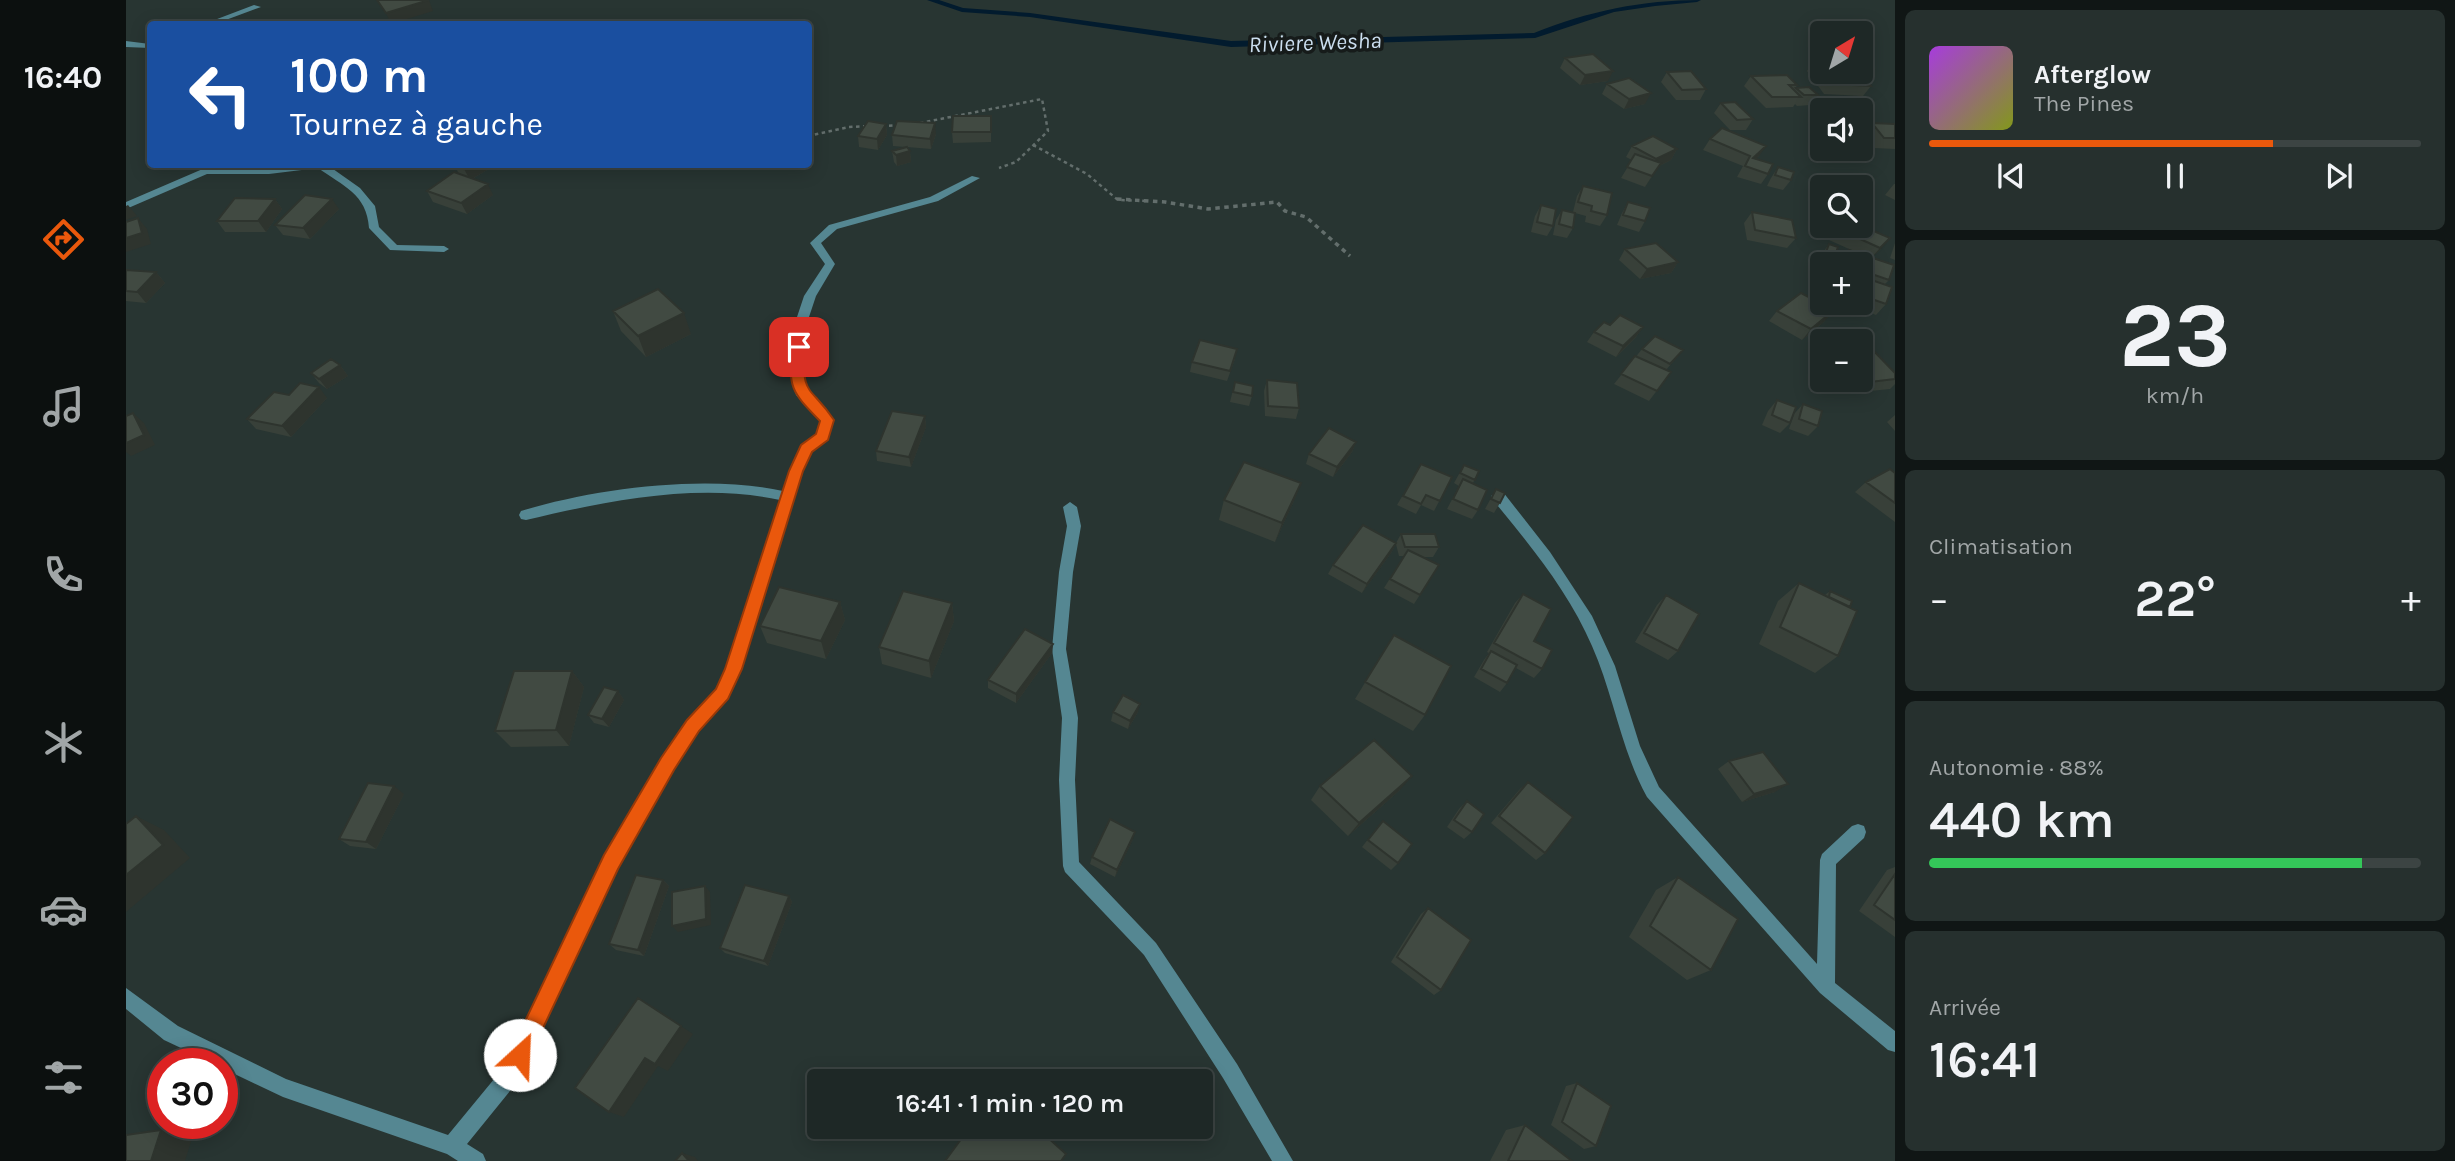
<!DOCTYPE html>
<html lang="fr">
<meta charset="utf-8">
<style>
body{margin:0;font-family:Karla,sans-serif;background:#26302e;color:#f1f3f6;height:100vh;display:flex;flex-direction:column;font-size:26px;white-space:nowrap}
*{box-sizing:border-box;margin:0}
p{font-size:23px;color:#a1a6a7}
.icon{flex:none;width:38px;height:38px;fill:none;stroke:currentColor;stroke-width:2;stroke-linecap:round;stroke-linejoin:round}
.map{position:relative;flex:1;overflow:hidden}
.panel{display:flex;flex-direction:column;gap:10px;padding:10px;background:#101615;width:560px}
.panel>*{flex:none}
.guide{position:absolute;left:21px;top:21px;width:665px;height:147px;border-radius:7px;box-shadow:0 4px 18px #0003,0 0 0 2px #3c4443;background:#1a4fa0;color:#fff;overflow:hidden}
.needle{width:46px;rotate:38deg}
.fabs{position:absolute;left:1684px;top:21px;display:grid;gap:14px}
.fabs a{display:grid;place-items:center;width:63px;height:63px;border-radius:7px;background:#1e2826;box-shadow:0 4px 18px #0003,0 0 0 2px #3c4443;font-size:35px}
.speed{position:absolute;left:21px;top:1048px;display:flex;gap:14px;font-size:35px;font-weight:700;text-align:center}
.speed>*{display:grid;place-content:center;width:91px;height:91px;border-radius:50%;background:#1e2826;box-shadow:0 4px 18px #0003,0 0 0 2px #3c4443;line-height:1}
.speed .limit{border:10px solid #d22;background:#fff;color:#111}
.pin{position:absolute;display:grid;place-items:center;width:60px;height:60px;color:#fff;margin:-30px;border-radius:14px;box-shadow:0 4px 10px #0006}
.me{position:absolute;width:77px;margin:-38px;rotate:25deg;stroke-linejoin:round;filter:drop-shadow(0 0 5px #0008)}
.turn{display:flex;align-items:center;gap:24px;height:147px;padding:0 28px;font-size:32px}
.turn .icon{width:91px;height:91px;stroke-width:2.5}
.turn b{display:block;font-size:49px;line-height:60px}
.big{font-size:52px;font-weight:600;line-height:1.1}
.panel .widget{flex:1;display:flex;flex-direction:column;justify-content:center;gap:10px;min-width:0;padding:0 24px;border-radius:10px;background:#26302e}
.panel .dial{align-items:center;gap:0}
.dial b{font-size:91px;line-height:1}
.song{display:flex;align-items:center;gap:21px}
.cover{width:84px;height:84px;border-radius:10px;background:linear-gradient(135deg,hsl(280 70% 55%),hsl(70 70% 35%))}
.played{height:7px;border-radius:4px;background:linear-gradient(90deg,#ea580c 70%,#3c4443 70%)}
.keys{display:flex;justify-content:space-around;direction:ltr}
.heat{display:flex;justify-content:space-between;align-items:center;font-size:38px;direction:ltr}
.charge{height:10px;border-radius:5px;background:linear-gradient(90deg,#34c759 88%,#3c4443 0)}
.trip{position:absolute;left:681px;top:1069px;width:406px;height:70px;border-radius:7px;background:#1e2826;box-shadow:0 4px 18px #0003,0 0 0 2px #3c4443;font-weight:600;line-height:70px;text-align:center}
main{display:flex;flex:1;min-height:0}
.dock{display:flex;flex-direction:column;width:126px;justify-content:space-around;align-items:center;background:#0c100f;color:#a1a6a7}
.dock .icon{width:49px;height:49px}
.dock .active{color:#ea580c}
.dock b{font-size:32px;color:#f1f3f6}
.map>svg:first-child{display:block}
</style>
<main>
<nav class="dock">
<b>16:40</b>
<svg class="icon active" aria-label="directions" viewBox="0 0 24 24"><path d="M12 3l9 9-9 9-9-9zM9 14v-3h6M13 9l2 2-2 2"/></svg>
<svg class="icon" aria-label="music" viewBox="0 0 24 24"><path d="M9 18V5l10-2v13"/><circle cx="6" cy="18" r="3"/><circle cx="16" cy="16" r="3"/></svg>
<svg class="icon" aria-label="phone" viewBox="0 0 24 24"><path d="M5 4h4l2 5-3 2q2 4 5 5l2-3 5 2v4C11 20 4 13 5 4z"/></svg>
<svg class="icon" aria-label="climate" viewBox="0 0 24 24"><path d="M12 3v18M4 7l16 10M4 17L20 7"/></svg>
<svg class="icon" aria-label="car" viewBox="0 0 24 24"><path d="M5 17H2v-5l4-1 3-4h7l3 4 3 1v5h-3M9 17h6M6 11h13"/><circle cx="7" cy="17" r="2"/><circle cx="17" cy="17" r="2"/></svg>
<svg class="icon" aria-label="filters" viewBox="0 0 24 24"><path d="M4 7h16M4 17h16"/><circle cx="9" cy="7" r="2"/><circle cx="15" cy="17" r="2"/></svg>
</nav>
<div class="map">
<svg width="1769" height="1161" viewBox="0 0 1769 1161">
<rect width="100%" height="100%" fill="#283532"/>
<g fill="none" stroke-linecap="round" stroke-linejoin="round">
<path fill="#021b2e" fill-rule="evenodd" d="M801,0H813L837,8L904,13L1105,41L1408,33C1463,11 1516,0 1575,0L1571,2L1529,6L1488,12L1409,38L1105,47L904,17L836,12Z"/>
<path stroke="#636e6c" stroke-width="2.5" stroke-dasharray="3.5 3.5" stroke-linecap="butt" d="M794,123L916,99L922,131L890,162L873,168
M756,126L775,125
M682,136L723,127L744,126
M907,145L961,174L992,200L1020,201"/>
<path stroke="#636e6c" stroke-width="3.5" stroke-dasharray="4.5 4.5" stroke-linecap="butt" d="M991,199L1039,202L1082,209L1151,202L1159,211L1180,217L1224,256"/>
<path fill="#558792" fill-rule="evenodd" d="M128,5L135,7L89,24H78Z
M0,41L24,44V48L0,47Z
M173,164H200L234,188L249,206L253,227L271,245L318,246L323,249L318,252L264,250L243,228C241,194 217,186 192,168L143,174H81L0,209V202L79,168H143Z
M846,176L854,178L812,201L711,229L695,243L709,264L690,296L681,323L676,372L680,390L707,420L701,439L685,452L676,471L614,669L601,699L572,731L547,769L491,868L392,1081L341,1144L357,1154L360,1161H332L321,1154L157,1097L96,1068V1064H89L38,1040L0,1009V988L52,1026L160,1079L322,1135L378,1067L479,856L535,759L562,721L590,689L600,669L654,500C571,482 481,501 400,520L395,519L393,515L395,511C470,488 581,474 657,491L674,449L691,434L695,421L670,395L664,372L669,323L678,296L699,264L684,243L703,225L804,197Z
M1372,491L1377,492L1424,552L1466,616L1489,666L1514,746L1533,787L1691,964L1694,860L1696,854L1726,826L1732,824L1738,826L1740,832L1738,838L1710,864L1709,983L1769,1031V1052L1762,1050L1694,993L1521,797C1495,750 1488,696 1466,646C1443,592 1404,545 1367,500L1365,496Z
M944,502L951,507L955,526L947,572L940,649L952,718L949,780L953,862L1030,943L1111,1064L1167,1161H1146L1097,1078L1018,955L939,872L937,866L933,780L936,718L926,649L933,572L941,526L937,507Z"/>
</g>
<path fill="#384039" d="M1696,38V52L1694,40Z
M1439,58L1482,81L1454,85L1434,68Z
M1688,61L1732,75L1737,67L1745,79L1742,83L1745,86L1737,96L1698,94L1681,71Z
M1541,72L1580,89L1574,100H1550L1535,82Z
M1625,76L1671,85L1668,91L1670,88L1692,95L1684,105L1671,106L1669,104L1667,107L1640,108L1618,86Z
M1481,84L1519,104L1498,109L1476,94Z
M1595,103L1627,119L1620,130H1604L1588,113Z
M865,116V142L827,143L826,132Z
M1746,123L1769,124V149L1749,148L1738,133Z
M760,124L761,135L752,150L733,147L732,136Z
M810,134L805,149L781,147L784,151L785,162L771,166L768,162L766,151L780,147L767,146L766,135Z
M1584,139L1633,156L1630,158L1642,174L1635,184L1611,177L1617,166L1577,150Z
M1506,146L1551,149L1545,160L1533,166L1519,187L1495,178L1506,160L1500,157Z
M328,164H358L361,170L346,179L367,195L341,214L307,202L301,191L333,174Z
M1652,167L1665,180L1657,190L1641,186L1645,178Z
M1768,184H1769V200L1759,195Z
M1457,186L1481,215L1474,226L1459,222L1460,216L1449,213L1447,228L1441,238L1427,235L1430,220L1436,210L1447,212L1451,196Z
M149,199L156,209L140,232H99L91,221Z
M1502,202L1519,221L1513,232L1491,225L1496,213Z
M1415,205L1427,226L1421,236L1405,232L1409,216Z
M213,209L184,239L157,235L149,225Z
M1626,212L1670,238L1661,248L1621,240L1618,223Z
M1712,229L1755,249L1745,258L1763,280L1759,284L1760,304L1750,315L1718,303H1734V264H1712L1714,261L1723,250L1732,253L1703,240Z
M1769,243V260L1764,258Z
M1703,244L1708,258L1702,264H1696V268L1690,266L1695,255Z
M1499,249L1552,262L1545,273L1514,279L1493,260Z
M0,270L30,272L39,283L20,303L0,301Z
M487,311L565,334L520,357L495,331Z
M1651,311L1699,321L1676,340L1643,321Z
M1484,325L1517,327L1510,337L1490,357L1461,342L1468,332Z
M1734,346L1769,373V384L1764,389L1734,392L1722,380H1734Z
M1516,349L1557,350L1540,370L1545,372L1523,401L1488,384Z
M1109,359L1101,381L1064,372L1066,362Z
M214,365L222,376L201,389L193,383L185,373Z
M1141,380L1173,408L1170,419L1139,416L1138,391Z
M1109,382L1126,396L1123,406L1104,402Z
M163,395L201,398L165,437L130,429L121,419Z
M1651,400L1664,423L1654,433L1636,425L1642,411Z
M1677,404L1692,426L1682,436L1663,429L1668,414Z
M1769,415V431L1761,422Z
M799,416L800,427L785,467L751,461L750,451Z
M1230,442L1226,452L1207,477L1180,464L1183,454Z
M1295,464L1326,477L1308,511L1295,505L1290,514L1271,505Z
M1338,465L1353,471L1347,483L1352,510L1346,519L1321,509L1333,486L1328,483Z
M1769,473V522L1729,492L1740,482Z
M1175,483L1167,503L1149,542L1093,520L1098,500Z
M1370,489L1374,503L1368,513L1359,509Z
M1275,534L1313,547L1307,557H1296L1313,565L1288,604L1258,588L1278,556H1273L1270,544L1265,553L1236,593L1202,574L1207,565L1270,543Z
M1673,583L1699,595L1704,591L1712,656L1689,673L1633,644L1652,601Z
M1397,594L1416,669L1408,678L1390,668L1381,683L1374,692L1348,677L1358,660L1363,653L1361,652L1389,603Z
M1540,595L1552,651L1542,660L1509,642L1531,605Z
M714,602L719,620L700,659L641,643L634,626Z
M826,603L828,621L805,678L756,664L753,647Z
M1268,635L1299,715L1287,731L1229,699Z
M927,644L926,653L890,703L862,688V680Z
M446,671L458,687L443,746L385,747L369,731Z
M492,691L498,700L483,727L468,723L462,715Z
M987,712H1012L1002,729L985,721Z
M1603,761L1649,792L1616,802L1592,769Z
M1402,782L1419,853L1410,860L1365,823L1394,789Z
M1194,786L1274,790L1222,836L1185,800Z
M278,794L250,849L224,846L213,839Z
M1341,801L1346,832L1338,839L1321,827L1333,809Z
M1250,829L1272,863L1265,870L1236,847Z
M1007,839L989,877L964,864L966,857Z
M1769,867V937L1733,911L1761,870Z
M1552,877L1585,970L1561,980L1503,937L1530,890Z
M537,880L543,886L518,956L490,950L483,944Z
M663,896L666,902L642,966L599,953L594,948Z
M1302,908L1315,990L1308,995L1265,962L1295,914Z
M1451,1083L1470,1146L1458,1149L1425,1125L1440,1086Z
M1399,1125L1446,1161H1364L1380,1130Z"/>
<path fill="#2e342e" d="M303,0L307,11L265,24L260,13Z
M1487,71L1482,81L1454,85L1459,75Z
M1525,93L1519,104L1498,109L1503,99Z
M809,123L810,134L805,149L804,139Z
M760,124L761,135L752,150L751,139Z
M1640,146L1633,156L1620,168L1627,158Z
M1551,149L1545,160L1533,166L1519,187L1526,176L1524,170L1530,159Z
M784,151L785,162L771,166L770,155Z
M347,164H358L361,170L344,180L338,169Z
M362,184L367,195L341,214L335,203Z
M149,199L156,209L140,232L132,221Z
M206,199L213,209L184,239L177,228Z
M2,205L11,216L0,220V206Z
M12,218L21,229L25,244L0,252V238Z
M1764,238L1755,249L1744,259L1754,248Z
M1552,262L1545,273L1514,279L1521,269Z
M30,272L39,283L20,303L11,292Z
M1708,310L1699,321L1676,340L1685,329Z
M558,313L565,334L520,357L512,336Z
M1517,327L1510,337L1490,357L1497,346Z
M214,365L222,376L201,389L193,379Z
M193,387L201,398L165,437L156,426Z
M7,413L18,423L29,445L5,456L0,452V443Z
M799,416L800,427L785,467L783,457Z
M1230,442L1226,452L1207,477L1211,467Z
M1175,483L1167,503L1149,542L1156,523Z
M1270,543L1265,553L1236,593L1241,584Z
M714,602L719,620L700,659L695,641Z
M826,603L828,621L805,678L803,661Z
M927,644L926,653L890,703V694Z
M446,671L458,687L443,746L430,730Z
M492,691L498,700L483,727L476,719Z
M1014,704L1012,712L1002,729L1004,721Z
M1286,776L1274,790L1222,836L1233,823Z
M1662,784L1649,792L1616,802L1628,794Z
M268,786L278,794L250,849L240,842Z
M10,816L38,830L64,858L0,912V875Z
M1009,832L1007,839L989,877L991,870Z
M537,880L543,886L518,956L512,950Z
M579,886L584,892L585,925L552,932L546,926Z
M663,896L666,902L642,966L638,961Z
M555,1026L567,1034L542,1071L532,1066L498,1117L483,1112L519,1058Z
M35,1130L67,1135L59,1161H25Z
M556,1153L569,1157L572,1161H563Z"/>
<path fill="#414a42" stroke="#2e342e" stroke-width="2" d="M251,0H303L260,13Z
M1701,30L1718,33H1701Z
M1467,54L1487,71L1459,75L1439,58Z
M1688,61H1696V71Z
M1737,67L1748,70L1745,79L1735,76Z
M1565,71L1580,89L1556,90L1541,72Z
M1696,72H1729L1735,80H1740L1745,86L1705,84Z
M1661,75L1671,85H1663L1675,97H1646L1625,76Z
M1503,78L1525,93L1503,99L1481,84Z
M1683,87L1692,95H1678L1670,88Z
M1609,102L1627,119L1611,120L1595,103Z
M827,116H865V132H826Z
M742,121L760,124L751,139L732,136Z
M771,121L809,123L804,139L766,135Z
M1746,123L1769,124V138H1758Z
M1596,128L1640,146L1627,158L1647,164L1642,174L1619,166L1624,156L1584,139Z
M1527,136L1551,149L1530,159L1506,146Z
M781,147L784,151L770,155L766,151Z
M1509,154L1535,163L1526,176L1501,167Z
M329,164H347L338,169Z
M1652,167L1668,172L1665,180L1649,175Z
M328,172L362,184L335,203L301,191Z
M1457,186L1486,193L1481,215L1465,211L1466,206L1452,202Z
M179,195L206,199L177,228L149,225Z
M109,198L149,199L132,221H91Z
M1502,202L1524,208L1519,221L1497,215Z
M1415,205L1430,209L1427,226L1411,222Z
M1436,210L1449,213L1447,228L1433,224Z
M1626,212L1666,220L1670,238L1629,230Z
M12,218L16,233L0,238V222Z
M1734,225L1764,238L1754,248L1712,229L1716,226Z
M1530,243L1552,262L1521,269L1499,249Z
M1703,244L1712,247L1708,258L1699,255Z
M1723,250L1768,265L1763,280L1734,270V264H1717Z
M0,270L30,272L11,292L0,291Z
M1734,276L1766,287L1760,304L1734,295Z
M532,289L558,313L512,336L487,311Z
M1675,293L1708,310L1685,329L1651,311Z
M1494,315L1517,327L1497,346L1468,332L1478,322L1484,325Z
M1529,336L1557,350L1544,364L1516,349Z
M1074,340L1111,349L1104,371L1066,362Z
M1742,345L1769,373V379L1744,382L1734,371V346Z
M1509,356L1545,372L1531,391L1495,374Z
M205,359L214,365L193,379L185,373Z
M1141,380L1171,383L1173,408L1142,406Z
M1109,382L1127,386L1126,396L1107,392Z
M174,383L193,387L156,426L121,419L148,392L163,395Z
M1651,400L1670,407L1664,423L1646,415Z
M1677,404L1696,411L1692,426L1673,419Z
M766,411L799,416L783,457L750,451Z
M7,413L18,435L0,443V416Z
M1203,428L1230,442L1211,467L1183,454Z
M1118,462L1175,483L1156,523L1098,500Z
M1295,464L1326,477L1314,501L1300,495L1295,504L1277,496Z
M1338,465L1353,471L1349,480L1334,473Z
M1764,469L1769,473V503L1740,482Z
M1337,479L1361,490L1352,510L1327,499Z
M1370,489L1379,493L1374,503L1365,499Z
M1237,525L1270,543L1241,584L1207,565Z
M1275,534H1309L1313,547H1279Z
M1282,550L1313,565L1294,595L1264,579Z
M1673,583L1731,611L1712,656L1654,627Z
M653,587L714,602L695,641L634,626Z
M777,591L826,603L803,661L753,647Z
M1704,591L1726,601L1724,607L1703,597Z
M1397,594L1425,609L1408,641L1426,650L1416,669L1368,643Z
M1540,595L1573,614L1552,651L1518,633Z
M899,629L927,644L890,694L862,680Z
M1268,635L1325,666L1299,715L1239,682Z
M1365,651L1391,665L1381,683L1355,669Z
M388,671H446L430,730L369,731Z
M478,687L492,691L476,719L462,715Z
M997,695L1014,704L1004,721L987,712Z
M1248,740L1286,776L1233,823L1194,786Z
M1637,752L1662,784L1628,794L1603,761Z
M1402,782L1447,817L1419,853L1373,816Z
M242,783L268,786L240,842L213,839Z
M1341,801L1358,814L1346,832L1328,820Z
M10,816L37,845L0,875V824Z
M984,819L1009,832L991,870L966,857Z
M1257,821L1286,844L1272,863L1242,840Z
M1769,874V920L1748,905Z
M510,875L537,880L512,950L483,944Z
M1552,877L1612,919L1585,970L1524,926Z
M619,885L663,896L638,961L594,948Z
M579,886L580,919L546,926V892Z
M1302,908L1345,940L1315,990L1271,957Z
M512,998L555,1026L529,1064L519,1058L483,1112L449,1088Z
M1451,1083L1485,1106L1470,1146L1436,1122Z
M1399,1125L1446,1161H1382Z
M844,1127H910L940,1154L935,1161H819Z
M35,1130L25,1161H0V1135Z
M556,1153L563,1161H549Z"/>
<path fill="#ea580c" stroke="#983908" stroke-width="2" d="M673,343L679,347C675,398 684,384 708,420L702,440L686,452L677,471L616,669L602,699L573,731L548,770L492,869L401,1062L394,1065L386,1062L383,1055L478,855L535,758L561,720L590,689L599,669L663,471L675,445L690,434L694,421C666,392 662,389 666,347Z"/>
<g text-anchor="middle" stroke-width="7" stroke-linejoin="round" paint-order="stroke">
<g font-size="23" font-style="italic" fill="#cbdeef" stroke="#161b1a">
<text transform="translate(1189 42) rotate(-2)" y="8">Riviere Wesha</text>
</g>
</g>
</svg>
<div class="fabs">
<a><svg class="needle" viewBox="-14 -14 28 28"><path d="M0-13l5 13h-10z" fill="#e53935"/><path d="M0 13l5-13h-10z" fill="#a1a6a7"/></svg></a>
<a><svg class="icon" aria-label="sound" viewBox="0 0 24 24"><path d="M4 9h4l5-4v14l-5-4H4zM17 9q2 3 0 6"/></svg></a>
<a><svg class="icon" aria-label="search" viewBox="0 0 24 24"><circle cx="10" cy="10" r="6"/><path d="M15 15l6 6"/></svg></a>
<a>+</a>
<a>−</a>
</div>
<div class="speed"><div class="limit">30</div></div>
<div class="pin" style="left:673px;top:347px;background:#d93025"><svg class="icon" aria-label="arrive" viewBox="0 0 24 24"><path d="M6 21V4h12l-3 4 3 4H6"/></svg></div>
<svg class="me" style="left:394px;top:1055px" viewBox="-20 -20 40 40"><circle r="19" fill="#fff"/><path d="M0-13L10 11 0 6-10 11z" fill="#ea580c"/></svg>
<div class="trip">16:41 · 1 min · 120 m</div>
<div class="guide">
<div class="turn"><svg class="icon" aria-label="left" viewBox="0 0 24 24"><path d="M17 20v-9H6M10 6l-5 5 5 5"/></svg><div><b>100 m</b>Tournez à gauche</div></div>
</div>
</div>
<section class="panel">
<div class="widget">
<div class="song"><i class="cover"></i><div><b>Afterglow</b><p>The Pines</p></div></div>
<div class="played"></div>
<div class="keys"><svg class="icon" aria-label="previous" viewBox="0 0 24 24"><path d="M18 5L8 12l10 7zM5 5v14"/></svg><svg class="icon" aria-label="pause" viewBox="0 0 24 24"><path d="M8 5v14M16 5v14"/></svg><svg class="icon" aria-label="next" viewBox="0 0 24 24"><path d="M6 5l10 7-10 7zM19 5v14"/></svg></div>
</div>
<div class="widget dial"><b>23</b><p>km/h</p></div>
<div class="widget"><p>Climatisation</p>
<div class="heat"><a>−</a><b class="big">22°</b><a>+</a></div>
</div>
<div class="widget"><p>Autonomie · 88%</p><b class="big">440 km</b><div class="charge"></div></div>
<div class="widget"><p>Arrivée</p><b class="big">16:41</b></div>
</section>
</main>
